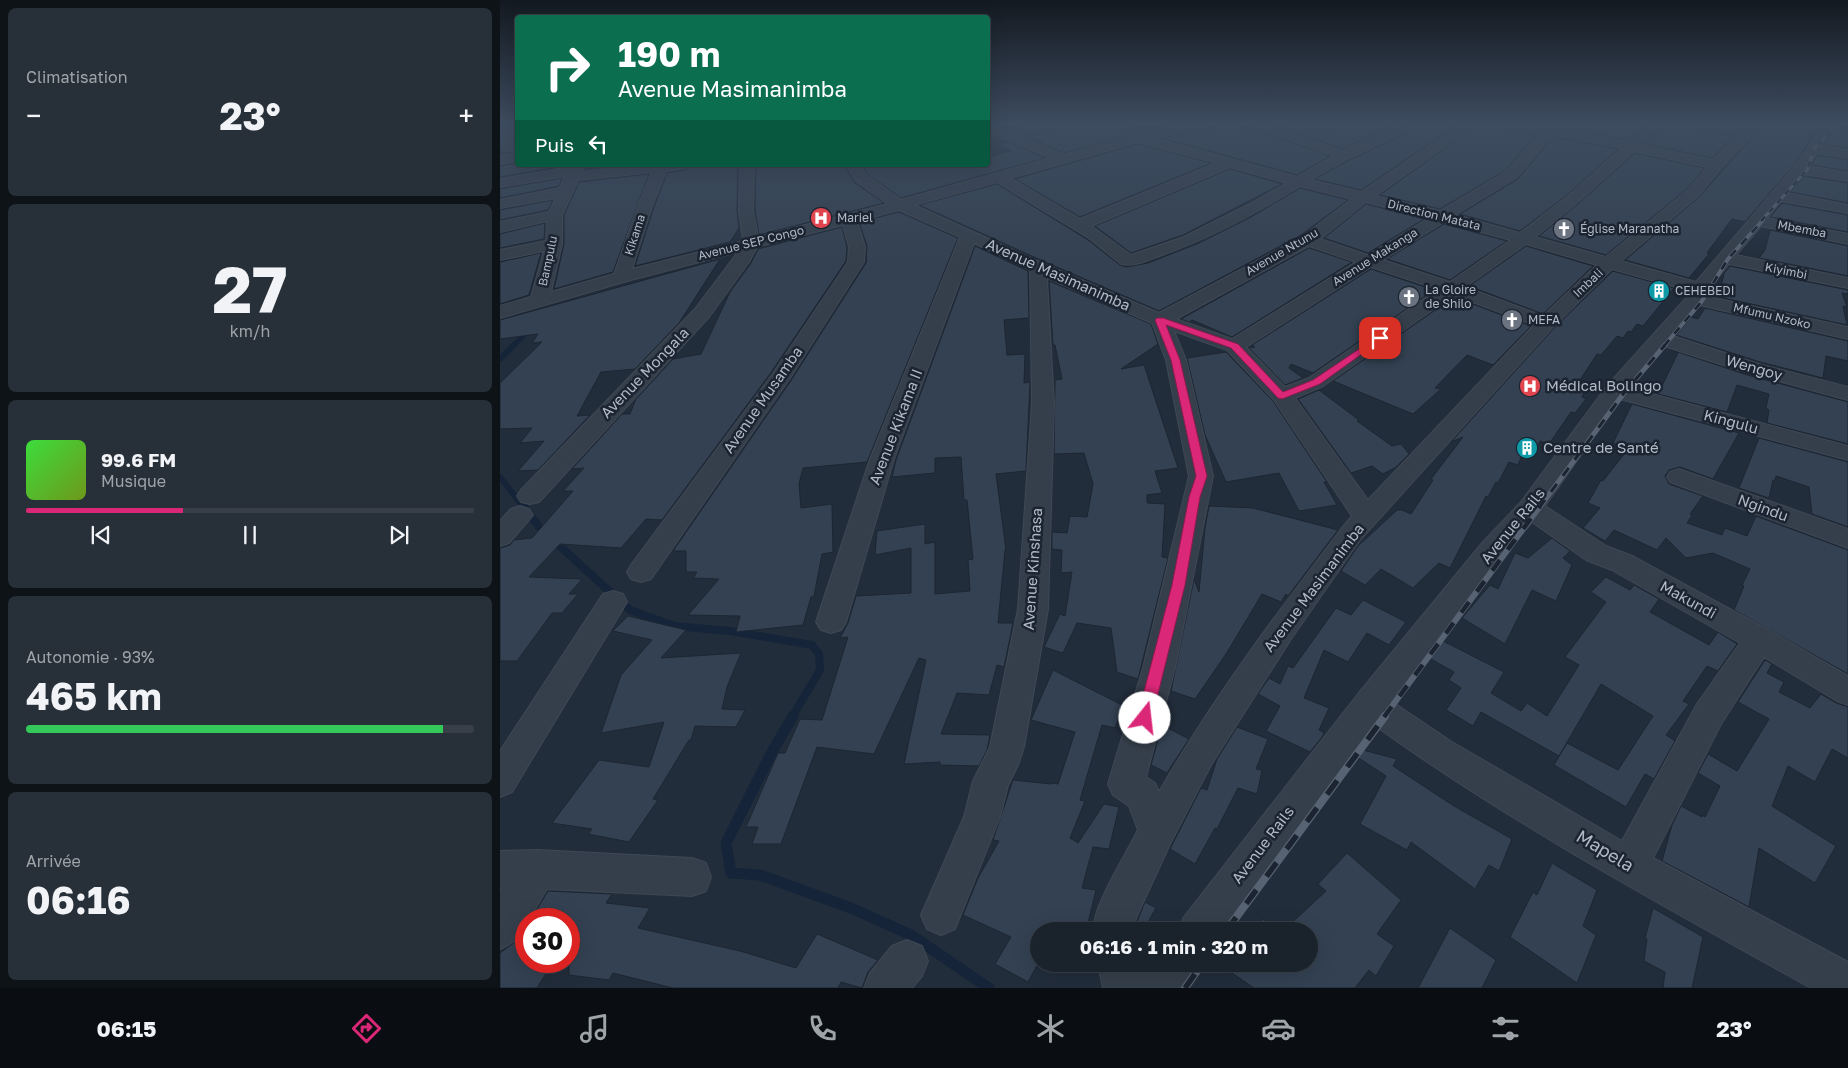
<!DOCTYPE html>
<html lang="fr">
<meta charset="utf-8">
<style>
body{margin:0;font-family:"Golos Text",sans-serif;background:#272f38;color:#f1f3f6;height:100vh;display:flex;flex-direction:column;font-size:19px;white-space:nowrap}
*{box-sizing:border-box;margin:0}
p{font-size:16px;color:#9fa4a9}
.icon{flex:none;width:28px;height:28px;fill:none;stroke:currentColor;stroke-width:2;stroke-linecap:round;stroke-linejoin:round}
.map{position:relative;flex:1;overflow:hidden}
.panel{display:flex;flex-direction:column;gap:8px;padding:8px;background:#0e1318;width:500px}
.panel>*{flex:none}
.top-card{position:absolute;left:15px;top:15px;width:475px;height:152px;border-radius:5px;box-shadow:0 5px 20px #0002,0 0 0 1px #383f48;background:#0b6e4f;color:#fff;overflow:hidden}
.speed{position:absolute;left:15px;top:908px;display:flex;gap:10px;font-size:25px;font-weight:700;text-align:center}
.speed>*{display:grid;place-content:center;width:65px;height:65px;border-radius:50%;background:#1a222c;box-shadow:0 5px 20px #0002,0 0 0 1px #383f48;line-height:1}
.speed .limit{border:8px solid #d22;background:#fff;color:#111}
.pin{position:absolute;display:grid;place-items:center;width:42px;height:42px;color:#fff;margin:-21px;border-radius:10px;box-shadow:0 2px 8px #0006}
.me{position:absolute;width:55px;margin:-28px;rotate:16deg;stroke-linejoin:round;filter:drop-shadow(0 0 4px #0008)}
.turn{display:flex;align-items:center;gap:18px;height:105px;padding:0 20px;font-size:22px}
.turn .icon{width:65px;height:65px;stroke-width:2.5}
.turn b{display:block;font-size:35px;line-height:42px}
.then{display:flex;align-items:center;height:48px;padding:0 20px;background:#0003;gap:10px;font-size:19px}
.big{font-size:38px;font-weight:700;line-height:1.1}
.panel .tile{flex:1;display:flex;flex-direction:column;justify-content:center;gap:8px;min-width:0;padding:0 18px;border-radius:8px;background:#272f38}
.panel .dial{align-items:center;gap:0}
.dial b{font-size:65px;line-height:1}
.song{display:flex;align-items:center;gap:15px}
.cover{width:60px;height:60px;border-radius:8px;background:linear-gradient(135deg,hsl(120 70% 55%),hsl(80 70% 35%))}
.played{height:5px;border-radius:2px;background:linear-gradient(90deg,#db2777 35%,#383f48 35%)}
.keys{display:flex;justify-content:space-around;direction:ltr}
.heat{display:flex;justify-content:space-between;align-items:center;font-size:28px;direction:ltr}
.charge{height:8px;border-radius:4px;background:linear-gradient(90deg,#34c759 93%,#383f48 0)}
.trip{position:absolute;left:530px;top:922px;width:288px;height:50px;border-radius:25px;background:#1a222c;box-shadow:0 5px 20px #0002,0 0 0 1px #383f48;font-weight:700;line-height:50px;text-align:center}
.dock{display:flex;height:80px;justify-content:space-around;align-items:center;background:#0a0e12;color:#9fa4a9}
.dock .icon{width:35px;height:35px}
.dock .current{color:#db2777}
.dock b{font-size:22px;color:#f1f3f6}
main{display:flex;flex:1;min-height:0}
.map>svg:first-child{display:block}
</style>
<main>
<section class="panel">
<div class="tile"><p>Climatisation</p>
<div class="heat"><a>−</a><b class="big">23°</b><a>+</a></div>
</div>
<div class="tile dial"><b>27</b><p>km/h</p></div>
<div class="tile">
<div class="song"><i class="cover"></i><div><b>99.6 FM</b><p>Musique</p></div></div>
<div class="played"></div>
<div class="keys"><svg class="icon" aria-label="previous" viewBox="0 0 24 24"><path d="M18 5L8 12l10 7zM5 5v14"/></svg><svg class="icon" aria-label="pause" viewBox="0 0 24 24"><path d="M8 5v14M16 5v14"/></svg><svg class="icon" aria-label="next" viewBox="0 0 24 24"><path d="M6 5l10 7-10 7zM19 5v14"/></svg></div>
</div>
<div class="tile"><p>Autonomie · 93%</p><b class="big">465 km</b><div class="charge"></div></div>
<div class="tile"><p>Arrivée</p><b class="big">06:16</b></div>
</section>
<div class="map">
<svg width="1348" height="988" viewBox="0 0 1348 988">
<rect width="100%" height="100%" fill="#222d3b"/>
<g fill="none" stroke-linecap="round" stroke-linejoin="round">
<path stroke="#152439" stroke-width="5" d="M13,346L23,336L25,329"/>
<path stroke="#152439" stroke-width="6" d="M0,359L14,345
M0,477L24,508"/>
<path stroke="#152439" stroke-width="8" d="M23,506L40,528L130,610L174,626L230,631L312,645L319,654L320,670L292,717"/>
<path stroke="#152439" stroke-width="11" d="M293,716L272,752L226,843L231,873L260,875L351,908L411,935L489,988"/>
</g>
<path fill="#334152" stroke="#1d2632" d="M560,124H623L645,131L564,153L525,136L556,128Z
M729,124H735L755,134L756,130L830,156L797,175L662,138Z
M771,124H811L827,134L835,130L833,124H958L861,190L815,179L850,160L903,135L906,131L904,126L893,125L843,149Z
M979,124H1003L1011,130L1036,134L1006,170L940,209L880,195Z
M1064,124H1146L1128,140L1061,128Z
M1164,124H1192L1200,130L1235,135L1212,158L1145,144Z
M1264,124H1321L1294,165L1245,222L1232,219L1207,253L1209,254L1189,278L1125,260L1199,197Z
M1337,126L1348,128V148L1324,145Z
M18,131V151L3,154L0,149V133Z
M1053,137L1118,149L1067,195L1020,231L960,214L1018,179Z
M508,142L545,158L401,198L367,174L362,165H488V157L511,151L497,144Z
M638,144L711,163L580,217L515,179Z
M1135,153L1204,168L1187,189L1106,255L1039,236L1079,203Z
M1318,155L1348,160V171L1311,165Z
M18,163V165H69L0,177V166Z
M190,165L238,167L237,211L239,228L230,242L135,266L153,210L167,173L186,170Z
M256,165H344L355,183L384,203L259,235L255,211Z
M730,169L782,184L683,235L631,253L595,226Z
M149,174L113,272L54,289L64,244V215L79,182Z
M1304,176L1348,183V203L1290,192Z
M62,178L59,186L0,198V189Z
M497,184L588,240L620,265L626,267L648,263L699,243L751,217L800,188L848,200L801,235L659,311L545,262L419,205Z
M53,200L48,210L0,220V210Z
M1282,203L1348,215V232L1270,217Z
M866,204L924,219L868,253L824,238Z
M399,212L458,238L367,462L303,468L299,484L301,508L332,504L333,552L322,554L314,596L311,597L303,625L236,632L240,616L188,615L219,579L193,578L197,572H186V551H173L292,379L366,263L367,246L359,222Z
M45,223L44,239L0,248V234Z
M944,224L1007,241L950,280L887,259Z
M342,227L347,247L346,261L270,374L162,520L146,519L121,548L60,544L29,577L82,579L69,594H78L62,613H52L17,661H0V548L10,545L14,540L32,538L73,491H63L84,468L72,469L122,414H130L136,399L173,359L201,354L230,292L251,263L258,249Z
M1270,230L1348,246V276L1259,258L1265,250Z
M475,246L528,271L529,318L504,320L507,355L525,354L524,383L530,382L526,471L496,474L506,550H505L498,623H513L504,667L497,665L489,695L457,693L441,734L490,735L487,750L479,766L440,765V762L404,764L426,660L419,658L374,754L317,747L281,844H252L258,827H246L278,753H285L300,719L322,720L348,637L340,638L348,623L356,596L411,593V548L375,555L377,531L425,524V544L435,542V594L470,591L468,560L473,559L467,500H464L461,457L435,458V473L392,477L396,460Z
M1026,246L1093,266L1043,314L969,286Z
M809,248L852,262L732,337L692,320L689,322L681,319Z
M41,253L29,295L0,304V262Z
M220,259L179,323L135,369L101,372L77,416L90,415L38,470L18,471L44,441L20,443L32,428L0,429V383L42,342L32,343L38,334L0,339V320Z
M1230,266L1348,290V294L1342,293L1347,307L1343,306L1347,325L1219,297L1224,273Z
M871,269L934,290L813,373L791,364L789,368L803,378L785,385L749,348L755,347L752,345Z
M1113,271L1174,288L1143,326L1137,324L1131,332L1128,331L1123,338L1117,336L1101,355L1097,354L1078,383L1087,386L1082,397L1086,399L1075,413L1071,412L1049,444L1040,441L1034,453L1024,450L1018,465L1009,462L998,483L996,482L988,497L986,496L950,568L939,563L913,588L881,569L865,585L841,571L858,546L897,510H902L911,514L933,480L931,479L963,437L951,442L1054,328Z
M549,281L651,324L658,344L621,369L644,365L678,468L655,471L662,493L647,495V503L665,504L662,557L668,558L638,679L617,672L611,628L577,623L563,653L544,647L560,614L565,616L572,572L561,573L562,550L552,549V532L567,533L570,516L587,517L593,484L584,453L554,454L555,380L562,379L555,345H553Z
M954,297L1031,326L993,365L967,355L935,388L941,389L913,414L833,381Z
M1205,308L1348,341V361L1326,356L1323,378L1260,362L1176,335L1191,317L1198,319Z
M1169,349L1244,374L1348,402V444L1267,423L1269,410L1266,408L1269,394L1237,385L1227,412L1158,394L1178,353Z
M726,352L773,401L827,482H824L837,505L799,511L779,473L726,482L705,435L687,358Z
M819,390L859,420L857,421L892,446L901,444L909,454L896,467L883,474L872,466L851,473L798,399Z
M1132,404L1239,433L1213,479L1180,467L1169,470L1165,476L1169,484L1203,496L1190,514L1192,515L1187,523L1222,535L1225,528L1247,536L1256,516L1348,550V674L1234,610L1244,586L1242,585L1250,569L1213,553L1186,558L1166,538L1157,550L1114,530L1105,541L1083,528L1100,508L1088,503L1101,480L1103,481L1128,449L1113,443Z
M1259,438L1348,462V527L1312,514L1309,487L1276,476L1275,481L1273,480L1269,498L1239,488Z
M709,506L753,508L838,530L788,596L786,594L781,602L762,594L726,654L695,699L671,691L694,579L699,592L705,528Z
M1052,538L1070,551L1063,558L1072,565L1056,601L1032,590L1005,644L962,618L990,585L998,589L1015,553L1028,558Z
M1106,577L1130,590L1134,585L1159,599L1150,612L1209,645L1218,632L1237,644L1218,671L1207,666L1183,701L1189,704L1166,735L1175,741L1154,779L1145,774L1126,807L1054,765L1067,743L1118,770L1153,716L1101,684L1059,756L981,712L973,726L946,710L961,688L949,680L954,672L929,658L943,641L1004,672L991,693L1021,711L1027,703L1047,716L1079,665L1065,657L1106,602L1091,592Z
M863,600L906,622L889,645L867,633L848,662L824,650L804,698L829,708L819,730L824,733L822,737L810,752L766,731L780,706L758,694L769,678L780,684L788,666L793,668L836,608L851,615Z
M128,616L186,630L161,658L241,653L227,687L222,709L245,710L236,727L195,726L191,740H189L153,799L158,800L129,842L88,834L92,829L52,823L99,760L149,767L164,722L101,733L121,675L152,640L113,631Z
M1265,660L1272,664L1267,673L1284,682L1279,692L1310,708L1321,694L1336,703L1348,707V758L1332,749L1315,782L1288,766L1272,806L1336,846L1315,883L1259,848L1249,907L1162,861L1172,825L1181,806L1202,817V815L1205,817L1220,786L1198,773L1208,754L1237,771L1269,719L1238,702Z
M553,670L624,706L615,728L602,725L580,800L585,801L570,838L578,843L604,804L619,807L609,849L593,847L582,888L596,890L586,931H539V962L528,982L495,964L511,937L463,915L478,878L499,841L493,840L513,780L551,784L552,783L558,784L575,732L531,720Z
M662,725L689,739L667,773L651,765Z
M737,727L768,739L756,769L762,770L757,794L738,788L717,829L715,828L695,864L670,849L701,788L707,790L717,759Z
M859,749L897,759L893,766L954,806L1012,839L999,871L989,865L975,889L911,842L907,850L860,824L886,776L854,755Z
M847,853L901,900L877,934L894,946L876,976L869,970L855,988H754L729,971L734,964H809V931H783L826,891L818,884Z
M1052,863L1097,890L1083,926L1096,935L1077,983L1010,937L1033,892L1037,895Z
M48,891L112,894L106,903L150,908L138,928L240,951L296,968L317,934L378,960L368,972L362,988L341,982L338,988H173L113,973L109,980L69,975V919H31Z
M645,902L656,908L643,931H635L638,919Z
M1153,908L1203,937L1192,988H1163L1165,972L1144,961L1147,939L1145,938Z
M763,919L776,931H755Z
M26,928V961H54L37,988H0V953L19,939Z
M950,928L996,960L982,988H918Z"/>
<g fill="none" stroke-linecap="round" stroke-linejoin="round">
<g stroke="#3f4854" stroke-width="2">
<path id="minor" d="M0,124H18V129L0,131Z
M488,124L508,132L536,124H558L556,126L519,136L564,155L638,134L686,124H712L706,128L654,138L797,177L834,156L745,124H764L843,151L894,127H902L904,130L902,133L849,158L810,180L861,192L962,124H977L875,196L940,211L1007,171L1040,133L1011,128L1005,124H1033L1046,127L1049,124H1062L1057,129L1129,142L1149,124H1162L1141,145L1213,160L1239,134L1200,128L1194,124H1224L1245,128L1249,124H1262L1221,168L1198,196L1121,261L1196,282L1295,166L1324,124H1336L1321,146L1348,150V158L1317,153L1308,166L1348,173V181L1303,174L1287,193L1348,205V213L1281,201L1267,218L1348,234V244L1261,226L1236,255L1348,278V288L1229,264L1208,289L1205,296L1348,327V339L1199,305L1173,336L1259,364L1348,387V400L1245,372L1164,346L1129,388L1348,446V460L1120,399L1045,506L1106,546L1132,556L1270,631L1348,676V705L1337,701L1264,657L1221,724L1153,858L1348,962V988H1311C1162,905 1012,824 874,725L723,931H678L684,917L858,694L983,542L1021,502L1107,386L1187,297L1190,291L1112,269L1053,327L860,540L791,639L711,765L670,844L636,918L633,931H593C593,906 626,854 638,830L629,806L613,795L608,784L643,668L689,476L666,360L652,323L547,278L554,404L548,609L524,747L518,765L508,785L500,817L455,929L441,935L427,929L421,915L464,817L473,781L490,747L518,609L532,404L530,270L474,243L394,459L346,622L341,630L331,633L321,630L316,622L370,459L460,237L399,210L357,221L365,247L364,262L290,378L151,579L141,582L131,579L127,572L131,565L272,375L348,262L349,247L343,225L257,247L249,262L209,317L39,502L30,504L21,502L17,496L21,490L195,309L238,252L127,281L0,318V306L31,297L44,251L0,260V250L46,241L47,221L0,232V222L49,212L56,198L0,208V200L60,188L65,176L0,187V179L71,167V165H85L82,172L144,165H188L186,168L166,171L151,209L132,269L243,241L239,211L240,165H254L253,211L258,237L388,204L356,181L346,165H360L366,175L401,200L551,158L488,132ZM1052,135L1122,148L1068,196L1020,233L955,215L1017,177ZM638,142L717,163L580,219L510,178ZM1134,151L1207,167L1188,190L1106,257L1035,237L1078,202ZM730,167L787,183L750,204L684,237L631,255L591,226ZM152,172L137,209L114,274L51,292L62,244V215L78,180ZM497,182L589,238L621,264C635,267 649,260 662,255C711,238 756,213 800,186L852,199L802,237L659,313L544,264L414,205ZM866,202L929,218L868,255L820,239ZM944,222L1011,240L950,282L883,260ZM1026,244L1097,265L1043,316L965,287ZM809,246L856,262L732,339L676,319ZM871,267L938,289L809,378L785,387L746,347ZM954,295L1034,325L868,500L795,398L823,386ZM674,331L727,350L774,400L852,516L842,528C777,613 712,699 659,792L655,783L646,777L675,668L713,476L686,360ZM1032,522L1086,560L1112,570L1240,643L1197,704L1122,841L952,742L891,701L1003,556Z
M813,124H830L834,128L828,132Z
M18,153V161L0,164V156Z
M1179,469L1348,529V548L1170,482L1167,477L1170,472Z
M20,506L29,509L33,515L9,543L0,546V521L11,509Z
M113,591L123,594L127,602L12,792L0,797V751L103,594Z
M37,850L192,858L206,863L211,877L206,891L192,896L47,889L29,919H26C26,934 12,944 0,949V892L2,889H0V851Z
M407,940L422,946L428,961L422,976L412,988H364L370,973L392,946Z
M598,964H640L641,970L646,964H694L688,979L681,988H603Z"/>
</g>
<use href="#minor" fill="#353f4b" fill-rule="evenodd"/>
<g stroke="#576372" stroke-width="3">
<path id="rail-far4" d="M1261,221L1307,170L1314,149L1337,124"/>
</g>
<g stroke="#576372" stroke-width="4">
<path id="rail-far3" d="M1164,346L1202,301L1228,259L1263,220"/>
</g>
<g stroke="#576372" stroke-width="5">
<path id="rail-far2" d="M1039,508L1124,393L1165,345"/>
</g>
<g stroke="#576372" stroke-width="6">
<path id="rail-far1" d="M884,717L1040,506"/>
</g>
<g stroke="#576372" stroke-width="8">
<path id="rail" d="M726,931L885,716
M685,988L702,964"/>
</g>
<use href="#rail-far4" stroke="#1b2430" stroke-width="2" stroke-dasharray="6" stroke-linecap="butt"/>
<use href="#rail-far3" stroke="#1b2430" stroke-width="2.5" stroke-dasharray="8" stroke-linecap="butt"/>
<use href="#rail-far2" stroke="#1b2430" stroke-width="3" stroke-dasharray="10" stroke-linecap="butt"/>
<use href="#rail-far1" stroke="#1b2430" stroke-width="4.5" stroke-dasharray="13" stroke-linecap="butt"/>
<use href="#rail" stroke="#1b2430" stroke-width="5.5" stroke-dasharray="17" stroke-linecap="butt"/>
</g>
<linearGradient id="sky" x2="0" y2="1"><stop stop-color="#131920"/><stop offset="0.47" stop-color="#3e4c60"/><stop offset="1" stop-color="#3e4c60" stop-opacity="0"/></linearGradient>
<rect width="1348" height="263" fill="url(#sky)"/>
<path fill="#db2777" stroke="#8e194d" d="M657,318H663L738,344L783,392L813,380L877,337H883L884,338L820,384L782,399L778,398L731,348L666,325L680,360L707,476L700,497L685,585L652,718L650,722L645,724L639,722L637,718L672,585L689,497L696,476L671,360L655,320Z"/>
<defs>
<g id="hospital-disc" transform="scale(1.125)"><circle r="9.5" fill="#e0444e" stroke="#1b2430"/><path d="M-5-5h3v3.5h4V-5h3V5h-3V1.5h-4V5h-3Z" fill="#fff"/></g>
<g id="church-disc" transform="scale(1.125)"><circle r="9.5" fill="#6b7280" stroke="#1b2430"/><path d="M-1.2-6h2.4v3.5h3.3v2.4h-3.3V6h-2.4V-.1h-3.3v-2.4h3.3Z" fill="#fff"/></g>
<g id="building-disc" transform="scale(1.125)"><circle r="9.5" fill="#0f9aa8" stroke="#1b2430"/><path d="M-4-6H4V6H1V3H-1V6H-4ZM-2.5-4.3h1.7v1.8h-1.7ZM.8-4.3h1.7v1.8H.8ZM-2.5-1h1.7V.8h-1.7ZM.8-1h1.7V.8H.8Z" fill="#fff"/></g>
</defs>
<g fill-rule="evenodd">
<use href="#hospital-disc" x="321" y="218"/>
<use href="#church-disc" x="1064" y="229"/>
<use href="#building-disc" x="1159" y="291"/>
<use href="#church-disc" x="909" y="297"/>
<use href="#church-disc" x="1012" y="320"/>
<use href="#hospital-disc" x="1030" y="386"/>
<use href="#building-disc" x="1027" y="448"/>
</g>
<g text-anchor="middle" stroke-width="5" stroke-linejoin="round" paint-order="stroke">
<g font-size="12" fill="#b0bac7" stroke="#1b2430">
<text transform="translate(934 215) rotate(14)" y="4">Direction Matata</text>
<text transform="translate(1302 229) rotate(11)" y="4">Mbemba</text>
<text transform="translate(135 235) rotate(-72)" y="4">Kikama</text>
<text transform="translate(251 243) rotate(-14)" y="4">Avenue SEP Congo</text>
<text transform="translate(782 252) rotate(-30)" y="4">Avenue Ntunu</text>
<text transform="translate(875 257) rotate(-32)" y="4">Avenue Makanga</text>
<text transform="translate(48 261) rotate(-78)" y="4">Bampulu</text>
<text transform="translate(1286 271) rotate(11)" y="4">Kiyimbi</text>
<text transform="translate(1088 283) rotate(-43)" y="4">Imbali</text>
<text transform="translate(1272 316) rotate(13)" y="4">Mfumu Nzoko</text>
</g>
<g font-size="12" fill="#b0bac7" stroke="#1b2430" text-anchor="start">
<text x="337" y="222">Mariel</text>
<text x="1080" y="233">Église Maranatha</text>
<text x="925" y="294">La Gloire<tspan x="925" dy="14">de Shilo</tspan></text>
<text x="1175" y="295">CEHEBEDI</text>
<text x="1028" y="324">MEFA</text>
</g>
<g font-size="15" fill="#b0bac7" stroke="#1b2430">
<text transform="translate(558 275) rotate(24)" y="5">Avenue Masimanimba</text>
<text transform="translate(1254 368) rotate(16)" y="5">Wengoy</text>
<text transform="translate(145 373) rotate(-46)" y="5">Avenue Mongala</text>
<text transform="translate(263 400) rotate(-55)" y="5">Avenue Musamba</text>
<text transform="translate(1231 422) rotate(15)" y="5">Kingulu</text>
<text transform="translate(396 427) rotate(-69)" y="5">Avenue Kikama II</text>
<text transform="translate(1263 508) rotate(20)" y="5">Ngindu</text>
<text transform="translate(1013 526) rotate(-51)" y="5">Avenue Rails</text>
<text transform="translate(533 569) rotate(-86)" y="5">Avenue Kinshasa</text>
<text transform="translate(814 588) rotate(-53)" y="5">Avenue Masimanimba</text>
<text transform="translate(1188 600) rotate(29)" y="5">Makundi</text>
<text transform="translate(763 845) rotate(-53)" y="5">Avenue Rails</text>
</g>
<g font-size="15" fill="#b0bac7" stroke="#1b2430" text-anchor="start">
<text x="1046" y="391">Médical Bolingo</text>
<text x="1043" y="453">Centre de Santé</text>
</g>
<g font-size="18" fill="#b0bac7" stroke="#1b2430">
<text transform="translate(1105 851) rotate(31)" y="6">Mapela</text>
</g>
</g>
</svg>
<div class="speed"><div class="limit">30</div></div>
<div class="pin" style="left:880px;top:338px;background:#d93025"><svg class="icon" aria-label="arrive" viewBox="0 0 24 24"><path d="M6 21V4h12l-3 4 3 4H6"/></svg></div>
<svg class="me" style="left:645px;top:718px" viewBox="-20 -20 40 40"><circle r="19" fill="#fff"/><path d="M0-13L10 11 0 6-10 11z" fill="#db2777"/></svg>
<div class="trip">06:16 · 1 min · 320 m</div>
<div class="top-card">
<div class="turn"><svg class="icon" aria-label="right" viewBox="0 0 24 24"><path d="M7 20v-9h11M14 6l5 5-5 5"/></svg><div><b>190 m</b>Avenue Masimanimba</div></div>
<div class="then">Puis<svg class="icon" aria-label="left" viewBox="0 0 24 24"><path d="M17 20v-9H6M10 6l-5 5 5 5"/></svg></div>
</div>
</div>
</main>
<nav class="dock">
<b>06:15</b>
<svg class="icon current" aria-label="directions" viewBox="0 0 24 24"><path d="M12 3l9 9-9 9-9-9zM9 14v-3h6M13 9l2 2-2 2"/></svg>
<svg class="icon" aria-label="music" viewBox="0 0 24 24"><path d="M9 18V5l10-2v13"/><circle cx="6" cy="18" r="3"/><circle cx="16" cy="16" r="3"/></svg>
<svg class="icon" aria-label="phone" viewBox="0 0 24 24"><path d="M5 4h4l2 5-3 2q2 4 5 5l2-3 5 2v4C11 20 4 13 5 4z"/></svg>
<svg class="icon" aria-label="climate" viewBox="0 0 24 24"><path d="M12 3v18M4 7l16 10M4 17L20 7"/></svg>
<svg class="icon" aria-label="car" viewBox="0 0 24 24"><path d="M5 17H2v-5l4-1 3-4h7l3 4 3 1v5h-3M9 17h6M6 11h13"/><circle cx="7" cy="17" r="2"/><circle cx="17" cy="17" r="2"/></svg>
<svg class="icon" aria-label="filters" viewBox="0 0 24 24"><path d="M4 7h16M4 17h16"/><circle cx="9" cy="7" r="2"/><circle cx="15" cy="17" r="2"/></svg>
<b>23°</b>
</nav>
